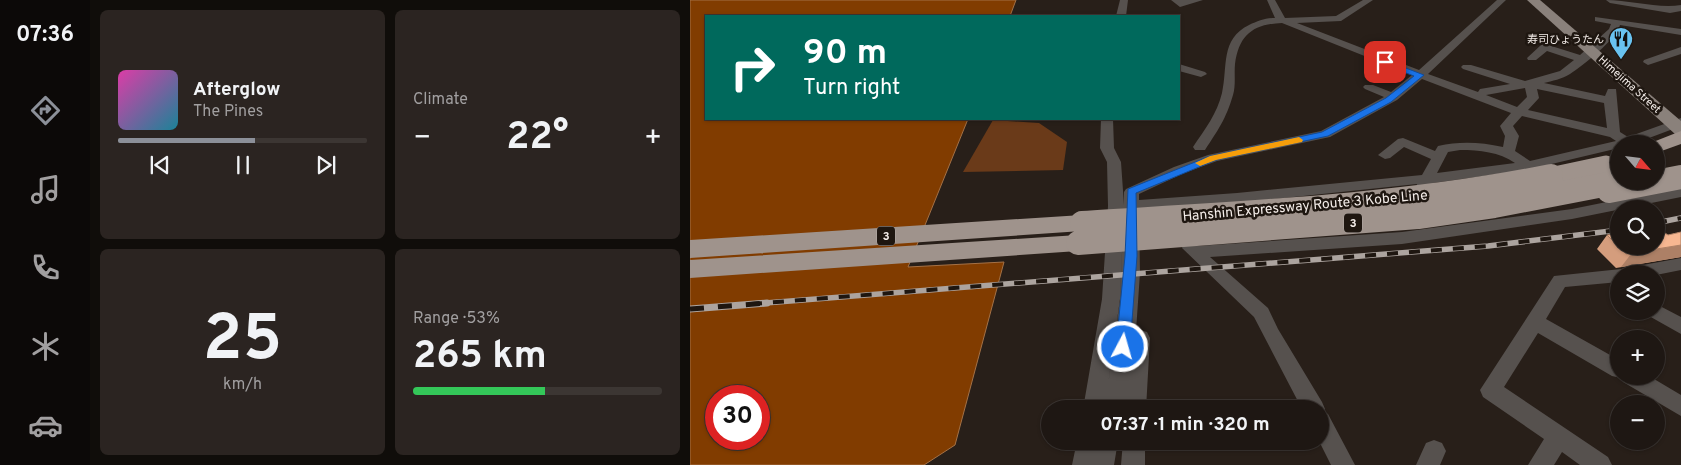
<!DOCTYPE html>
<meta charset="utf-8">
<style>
body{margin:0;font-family:Overpass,"Noto Sans JP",sans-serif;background:#2b2421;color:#f1f3f6;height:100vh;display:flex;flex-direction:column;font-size:19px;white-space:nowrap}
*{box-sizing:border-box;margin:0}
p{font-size:16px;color:#a19fa0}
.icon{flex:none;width:28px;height:28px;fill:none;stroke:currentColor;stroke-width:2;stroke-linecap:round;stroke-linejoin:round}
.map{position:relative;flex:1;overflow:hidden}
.side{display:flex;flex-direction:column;gap:10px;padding:10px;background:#100d0a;width:600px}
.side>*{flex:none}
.banner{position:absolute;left:15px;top:15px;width:475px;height:105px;border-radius:0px;box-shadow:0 1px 4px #0004,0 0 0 1px #3c3633;background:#00695c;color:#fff;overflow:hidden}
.needle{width:32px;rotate:118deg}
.buttons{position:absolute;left:920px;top:135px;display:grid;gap:10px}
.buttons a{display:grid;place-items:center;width:55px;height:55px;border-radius:50%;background:#1e1713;box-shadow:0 1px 4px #0004,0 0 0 1px #3c3633;font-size:25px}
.speed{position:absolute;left:15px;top:385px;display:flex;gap:10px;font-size:25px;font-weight:700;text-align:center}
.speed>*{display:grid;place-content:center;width:65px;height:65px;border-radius:50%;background:#1e1713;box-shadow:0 1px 4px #0004,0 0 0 1px #3c3633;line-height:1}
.speed .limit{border:8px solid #d22;background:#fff;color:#111}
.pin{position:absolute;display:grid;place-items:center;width:42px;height:42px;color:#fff;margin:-21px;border-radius:10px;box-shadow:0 2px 8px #0006}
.me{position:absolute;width:55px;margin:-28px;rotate:6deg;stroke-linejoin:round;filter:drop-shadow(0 0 4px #0008)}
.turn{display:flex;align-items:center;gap:18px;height:105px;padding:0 15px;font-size:22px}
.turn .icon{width:65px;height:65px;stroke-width:2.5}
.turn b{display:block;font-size:35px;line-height:42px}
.big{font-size:38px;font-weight:700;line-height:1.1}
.side .card{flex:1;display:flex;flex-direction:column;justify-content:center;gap:8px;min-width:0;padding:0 18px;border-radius:8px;background:#2b2421}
.side .dial{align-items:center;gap:0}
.dial b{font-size:65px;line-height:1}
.song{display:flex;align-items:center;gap:15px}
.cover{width:60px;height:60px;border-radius:8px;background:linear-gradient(135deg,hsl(320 70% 55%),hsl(190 70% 35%))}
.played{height:5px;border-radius:2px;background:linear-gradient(90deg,#8c9099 55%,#3c3633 55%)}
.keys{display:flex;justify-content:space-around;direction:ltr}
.heat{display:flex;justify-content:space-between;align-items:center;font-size:28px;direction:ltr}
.charge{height:8px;border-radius:4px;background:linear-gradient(90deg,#34c759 53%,#3c3633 0)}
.side .tiles{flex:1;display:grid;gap:10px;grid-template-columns:repeat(2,1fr)}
.trip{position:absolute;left:351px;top:400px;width:288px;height:50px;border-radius:25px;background:#1e1713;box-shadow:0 1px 4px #0004,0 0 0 1px #3c3633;font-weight:700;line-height:50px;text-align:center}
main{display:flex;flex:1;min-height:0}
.menu{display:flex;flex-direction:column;width:90px;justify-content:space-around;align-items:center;background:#0c0908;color:#a19fa0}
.menu .icon{width:35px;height:35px}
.menu .active{color:#8c9099}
.menu b{font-size:22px;color:#f1f3f6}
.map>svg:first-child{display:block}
</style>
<main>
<nav class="menu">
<b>07:36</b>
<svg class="icon active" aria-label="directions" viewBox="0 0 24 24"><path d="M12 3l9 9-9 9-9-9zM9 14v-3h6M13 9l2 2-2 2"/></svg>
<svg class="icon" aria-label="music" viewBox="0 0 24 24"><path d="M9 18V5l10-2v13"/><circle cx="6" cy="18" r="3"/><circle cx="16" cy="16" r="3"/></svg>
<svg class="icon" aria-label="phone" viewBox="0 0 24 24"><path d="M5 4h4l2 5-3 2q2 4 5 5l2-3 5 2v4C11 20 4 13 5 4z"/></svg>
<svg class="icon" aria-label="climate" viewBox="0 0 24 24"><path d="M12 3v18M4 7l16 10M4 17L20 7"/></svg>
<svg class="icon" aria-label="car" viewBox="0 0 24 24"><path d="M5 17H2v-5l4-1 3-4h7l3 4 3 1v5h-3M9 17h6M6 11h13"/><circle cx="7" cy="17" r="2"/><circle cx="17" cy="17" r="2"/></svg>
</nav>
<section class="side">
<div class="tiles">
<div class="card">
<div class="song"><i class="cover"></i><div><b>Afterglow</b><p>The Pines</p></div></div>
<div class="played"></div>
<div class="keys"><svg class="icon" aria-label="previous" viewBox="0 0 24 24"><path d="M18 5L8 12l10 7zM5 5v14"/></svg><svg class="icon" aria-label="pause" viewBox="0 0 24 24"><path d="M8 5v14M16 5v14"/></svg><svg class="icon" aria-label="next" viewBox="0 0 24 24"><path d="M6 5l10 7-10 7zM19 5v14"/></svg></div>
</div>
<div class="card"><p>Climate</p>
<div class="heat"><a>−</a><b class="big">22°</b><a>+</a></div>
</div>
<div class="card dial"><b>25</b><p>km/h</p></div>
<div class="card"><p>Range · 53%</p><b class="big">265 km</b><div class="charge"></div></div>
</div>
</section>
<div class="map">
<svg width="991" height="465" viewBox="0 0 991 465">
<rect width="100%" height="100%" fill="#281f19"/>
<path fill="#6a3a19" d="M303,120L349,123L377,142L373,170L273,172Z"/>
<path fill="#813c00" stroke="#a47146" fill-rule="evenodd" d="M0,0H326L320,16H16V119H278L218,267L314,262L265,445L234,465H0ZM26,396H69V439H26Z"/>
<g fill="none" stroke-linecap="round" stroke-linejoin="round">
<path fill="#56514e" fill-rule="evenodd" d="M430,0H438L436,16H426Z
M481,0H513L490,7Z
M577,0H585L595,18L646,16L673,0H683L651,21L607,23L729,70L807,0H816L738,74L788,92L790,89L820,84L773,69L771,67L773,65H781L835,81L870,71L884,60L857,51L846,60H838L837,58L851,45L855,44L890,55L919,29L921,24L905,21V17L991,29V35L930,25C927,39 892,66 880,74C872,79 862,81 854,83L915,96L918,89H926L930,132L938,137L991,118V126L943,144H929V148L849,167L848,172L843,173L836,170L743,183L738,190H728L726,187L727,184L547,203L449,210L450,273L446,331L450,330L457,332L460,338L456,409H393L412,299L418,206L417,162L410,148L411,119H423L424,148L431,162L434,205V192L436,189L484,167L518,155L631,131L694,97L675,89L673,87L675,85H683L701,92L722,75L592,23C563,24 549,35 545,64C544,74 546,85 543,95C536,119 528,130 515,150H505L503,147C515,129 527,114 532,93C538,67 530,39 559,25C568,21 575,18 585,18ZM732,79L821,113L810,126L815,136L813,147C790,142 770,141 748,146L745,151L713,138L708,139L688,155L695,159L700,158L714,147L741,159L732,175L547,193L449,200V194L494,173L527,161L640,137L707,100ZM835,88L837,97L827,107L796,95ZM847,89L914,103L917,128L838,110L849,98ZM832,116L920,137L926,141L840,161L825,151L829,136L823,126ZM770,150C790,150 809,152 825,163L747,173L758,152ZM434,207L430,301L418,385L430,299Z
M916,0C940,0 969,9 991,5V11L980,13L920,3Z
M991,47V54L958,65L953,62L954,60Z
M489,64L515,72L517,74L511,77L489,71Z
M991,187V197L882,219L712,244L520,257L578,308L588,329L632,402L635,409L634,412L638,414L665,465H641L629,441L630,409H612L564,317L492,248L494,244L500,242L508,246L712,232L882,209Z
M991,258V270L966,275L929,274V282L875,287L856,319L929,360V376H959L991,395V416L933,382L931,378L922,376L848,333L814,387L918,457L922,465H890L872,452L864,465H838L854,439L793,397L790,390L864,276L931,269Z
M966,304L991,317V334L959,316L957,311H966Z
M744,440L752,443L756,451L750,465H726L736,443Z
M387,441H428L424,465H382Z
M433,441H455V465H431Z"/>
<path fill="#8a817b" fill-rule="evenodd" d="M837,0H850L991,121V135L985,134Z"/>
<path fill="#9f938c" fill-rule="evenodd" d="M991,131V144L966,153V144H958Z
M929,154V167L916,171L909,169L906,165L909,161Z
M392,215L400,217L404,223L400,229L392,231L0,258V240Z
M388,235L397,237L400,243L397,249L388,251L0,278V260Z"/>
<g stroke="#aca49f" stroke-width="5.5">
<path id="rail-far1" d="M966,223L991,218
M61,304L798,246L929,230"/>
</g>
<g stroke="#aca49f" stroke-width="7">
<path id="rail" d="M0,309L77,303"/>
</g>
<use href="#rail-far1" stroke="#1e1610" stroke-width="4" stroke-dasharray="11" stroke-linecap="butt"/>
<use href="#rail" stroke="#1e1610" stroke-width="5" stroke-dasharray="14" stroke-linecap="butt"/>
<path stroke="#9f938c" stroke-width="19" d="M855,178L916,165
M988,178L991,177"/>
<path stroke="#9f938c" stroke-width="24" d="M919,191L991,177
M392,223C548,213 707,207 861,176
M388,243L728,217L804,206L934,181"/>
</g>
<path fill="#d49d7d" d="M991,232V257L926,268L907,249L917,235H978Z"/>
<path fill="#ad8066" d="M991,245V257L931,267L941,254Z"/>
<path fill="#f7b791" stroke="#ad8066" d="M966,227L978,235L991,232V245L936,254L917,235L929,233V246H966Z"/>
<path fill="#1a73e8" stroke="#114b97" d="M695,60L734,75L701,102L638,136L526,160L446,193L447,256L440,347L438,351L433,353L428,351L426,347L435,256L438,189L520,156L632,132L696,98L724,76L692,64L691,62Z"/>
<path fill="#f59e0b" d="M609,137L613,140L612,142L526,160L510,166L505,163L520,156Z"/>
<defs>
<g id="restaurant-pin" transform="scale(1.25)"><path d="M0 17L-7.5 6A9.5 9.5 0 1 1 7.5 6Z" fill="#69c3f1" stroke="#1e1610"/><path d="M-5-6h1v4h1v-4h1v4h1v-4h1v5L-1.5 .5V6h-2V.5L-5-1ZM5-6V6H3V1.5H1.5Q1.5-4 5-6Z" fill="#111"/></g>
</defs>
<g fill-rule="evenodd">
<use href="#restaurant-pin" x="931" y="39"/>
</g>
<g text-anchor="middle" stroke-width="5" stroke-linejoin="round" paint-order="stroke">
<g font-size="11" fill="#f4ede9" stroke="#1e1610" text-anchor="end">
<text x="914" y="43">寿司ひょうたん</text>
</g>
<g font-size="11" fill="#f4ede9" stroke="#1e1610">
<text transform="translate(940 84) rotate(42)" y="4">Himejima Street</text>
</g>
<g fill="#1e1610" stroke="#b4aca8" stroke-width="1">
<rect x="654" y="213.5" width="18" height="19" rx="4"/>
<rect x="187" y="226.5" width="18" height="19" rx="4"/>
</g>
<g font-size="12" font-weight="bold" fill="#f4ede9">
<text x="663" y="227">3</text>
<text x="196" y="240">3</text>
</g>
<g font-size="14" fill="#f4ede9" stroke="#1e1610">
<text transform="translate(615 205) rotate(-5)" y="5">Hanshin Expressway Route 3 Kobe Line</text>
</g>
</g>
</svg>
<div class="buttons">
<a><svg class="needle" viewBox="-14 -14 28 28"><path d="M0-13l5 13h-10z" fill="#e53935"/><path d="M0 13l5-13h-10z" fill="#a19fa0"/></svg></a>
<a><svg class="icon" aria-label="search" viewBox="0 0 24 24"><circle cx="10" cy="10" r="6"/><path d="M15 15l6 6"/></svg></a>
<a><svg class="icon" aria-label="layers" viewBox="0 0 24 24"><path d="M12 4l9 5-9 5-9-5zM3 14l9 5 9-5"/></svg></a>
<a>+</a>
<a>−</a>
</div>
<div class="speed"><div class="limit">30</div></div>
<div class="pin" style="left:695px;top:62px;background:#d93025"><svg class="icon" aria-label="arrive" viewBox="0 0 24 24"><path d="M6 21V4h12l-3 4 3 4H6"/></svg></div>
<svg class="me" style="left:433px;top:347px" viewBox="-20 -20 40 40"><circle r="17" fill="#1a73e8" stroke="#fff" stroke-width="3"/><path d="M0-11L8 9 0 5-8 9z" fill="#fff"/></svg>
<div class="trip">07:37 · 1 min · 320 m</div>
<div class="banner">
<div class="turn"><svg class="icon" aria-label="right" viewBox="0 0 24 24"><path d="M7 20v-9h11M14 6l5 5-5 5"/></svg><div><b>90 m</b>Turn right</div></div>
</div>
</div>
</main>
